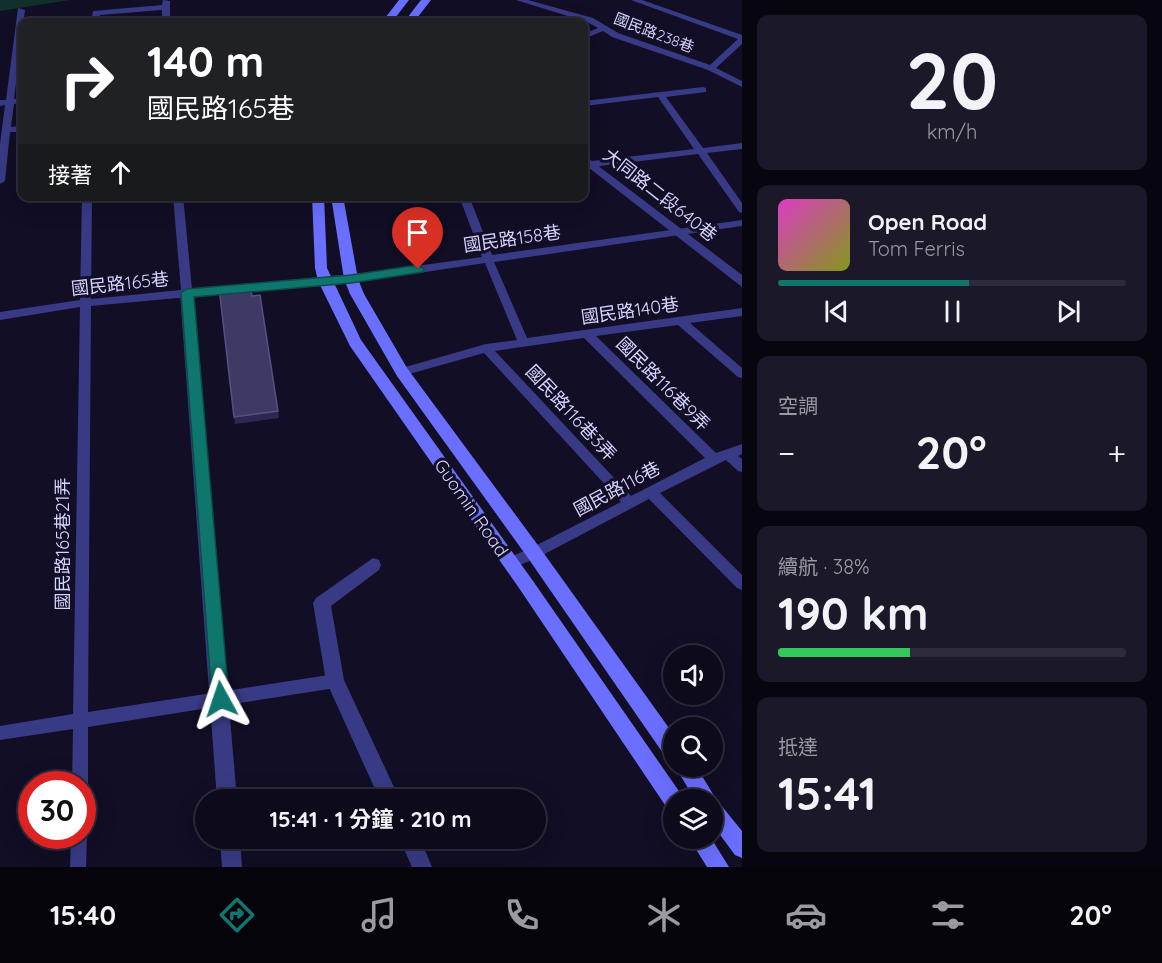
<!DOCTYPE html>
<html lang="zh-TW">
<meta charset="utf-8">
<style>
body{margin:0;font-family:Quicksand,"Noto Sans TC",sans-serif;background:#1b1829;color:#f1f3f6;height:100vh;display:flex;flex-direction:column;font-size:22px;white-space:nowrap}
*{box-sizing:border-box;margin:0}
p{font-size:20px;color:#9a9aa3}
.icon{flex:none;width:33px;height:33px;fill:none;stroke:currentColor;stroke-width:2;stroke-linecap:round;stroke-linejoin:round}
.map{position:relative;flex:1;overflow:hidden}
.drawer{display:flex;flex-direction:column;gap:15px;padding:15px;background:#07060f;width:420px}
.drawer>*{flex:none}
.guide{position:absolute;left:18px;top:18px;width:570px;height:183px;border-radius:12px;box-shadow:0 6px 24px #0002,0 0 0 2px #2d2b3b;background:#202124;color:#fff;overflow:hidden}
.fabs{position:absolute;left:663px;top:645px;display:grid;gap:12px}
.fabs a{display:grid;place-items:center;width:60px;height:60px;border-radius:50%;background:#0d0a1c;box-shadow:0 6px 24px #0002,0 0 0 2px #2d2b3b;font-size:30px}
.speed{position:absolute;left:18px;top:771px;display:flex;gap:12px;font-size:30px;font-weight:700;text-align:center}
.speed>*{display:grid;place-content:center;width:78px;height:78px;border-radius:50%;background:#0d0a1c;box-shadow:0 6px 24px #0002,0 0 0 2px #2d2b3b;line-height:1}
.speed .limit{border:9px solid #d22;background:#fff;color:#111}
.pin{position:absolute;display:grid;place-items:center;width:51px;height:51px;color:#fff;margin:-62px -26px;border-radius:50% 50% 50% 0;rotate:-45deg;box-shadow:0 0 6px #0007}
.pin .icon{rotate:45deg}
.me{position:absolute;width:66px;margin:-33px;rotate:355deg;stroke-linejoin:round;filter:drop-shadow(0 0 4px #0008)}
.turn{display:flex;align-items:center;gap:21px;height:126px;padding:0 30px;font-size:27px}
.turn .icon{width:78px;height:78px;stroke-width:2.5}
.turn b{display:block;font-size:42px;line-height:51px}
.then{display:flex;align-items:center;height:57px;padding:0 30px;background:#0003;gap:12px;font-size:22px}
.big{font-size:45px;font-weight:700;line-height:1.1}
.drawer .widget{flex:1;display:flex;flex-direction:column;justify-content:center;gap:9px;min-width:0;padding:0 21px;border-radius:12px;background:#1b1829}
.drawer .dial{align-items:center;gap:0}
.dial b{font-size:78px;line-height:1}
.song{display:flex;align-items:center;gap:18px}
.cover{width:72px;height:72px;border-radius:9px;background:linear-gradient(135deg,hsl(310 70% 55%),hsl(70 70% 35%))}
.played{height:6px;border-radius:3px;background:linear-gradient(90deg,#0f766e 55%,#2d2b3b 55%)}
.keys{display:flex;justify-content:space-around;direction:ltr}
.heat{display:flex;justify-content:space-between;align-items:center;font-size:33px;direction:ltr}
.charge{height:9px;border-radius:4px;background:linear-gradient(90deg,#34c759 38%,#2d2b3b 0)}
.trip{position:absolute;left:195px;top:789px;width:351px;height:60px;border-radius:30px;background:#0d0a1c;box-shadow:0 6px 24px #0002,0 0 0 2px #2d2b3b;font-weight:700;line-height:60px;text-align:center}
.menu{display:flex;height:96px;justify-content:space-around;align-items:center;background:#05040b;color:#9a9aa3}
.menu .icon{width:42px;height:42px}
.menu .on{color:#0f766e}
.menu b{font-size:27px;color:#f1f3f6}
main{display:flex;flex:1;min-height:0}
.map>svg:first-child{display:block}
</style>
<main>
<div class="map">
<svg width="742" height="867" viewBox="0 0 742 867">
<rect width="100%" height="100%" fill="#110e25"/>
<path fill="#11302d" d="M0,0H70L0,11Z"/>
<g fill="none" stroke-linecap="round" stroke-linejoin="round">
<path fill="#383a85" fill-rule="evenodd" d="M163,0L170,1V22H162V10L100,15L99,22H91L93,11L162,5Z
M516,0H528L593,18L618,33L710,65L738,39L631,0H642L742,35V44L716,68L742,81V87L708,70L612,37L603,31L584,39V34L598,28L587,22Z
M18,8L25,10L14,99H22V103L14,104L11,127L22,126V132H10L5,181L0,184V144L5,105L0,106V100H6Z
M703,87L706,88V92L666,97L703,148L742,143V149L707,153L742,203V213L739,212L698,154L584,168V162L694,149L658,97L584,106V101Z
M82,196H92L91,299L181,290L173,196H183L192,289L372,272L482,257L459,196H469L492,255L742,220V226L494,262L527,338L742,308V316L690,323L742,368V378L738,377L678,325L596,336L716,453L742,444V454L738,456L742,459V472L738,471L726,460L660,493L742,575V590L737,588L649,499L539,557L510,569L505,567L503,563L505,559L529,549L621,502L484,353L402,376L398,375L396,372L398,369L402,368L486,344L517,340L485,263L372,280L91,306L88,712L335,674L340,676L342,681L340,686L335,688L88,727V784L85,789L82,791V784H72L73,729L0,740V726L73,714L80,307L0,320V312L80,300ZM584,338L705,458L631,496L495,351Z
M82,829L87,836L86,867H70L71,836H82Z"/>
<path fill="#383a85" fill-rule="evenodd" d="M584,155L742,275V287L584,164Z
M187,288L194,293L237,800H217L180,293Z
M373,558L379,560L381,565L379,570L331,606L344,680L400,800H380L326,681L313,603L316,598Z
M220,838H240L242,867H222Z
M399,838H420L432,867H412Z"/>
<path fill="#6a6fff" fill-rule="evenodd" d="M399,0H409L392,22H382Z
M421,0H431L414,22H404Z
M312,196H324L327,268L361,340L533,581L681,794L683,800H674V811L667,808L521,591L350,346L318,281L315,268Z
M331,196H343L358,279L364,294L407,368L540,548L674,735V761L667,759L528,558L397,376L350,294L344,279Z
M675,766H696L716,799L742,831V858L735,855L712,824V800H695Z
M689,838H711L729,867H707Z"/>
</g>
<path fill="#2d2754" d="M260,295L279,418L235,424L234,417L252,296Z"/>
<path fill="#3f3966" stroke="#56527e" stroke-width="1.5" d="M250,284L252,296L260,295L278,411L234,417L219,287Z"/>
<path fill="#0f766e" stroke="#0a4d48" stroke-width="1.5" d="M418,265L424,269L423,272L351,283L194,297L229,699L227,705L221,707L215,705L212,699L181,293L187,289L351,275Z"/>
<g text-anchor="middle" stroke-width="6" stroke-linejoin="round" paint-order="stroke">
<g font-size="15" fill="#d5d3ff" stroke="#110e25">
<text transform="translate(654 33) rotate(21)" y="5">國民路238巷</text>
</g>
<g font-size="18" fill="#d5d3ff" stroke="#110e25">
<text transform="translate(660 195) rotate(38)" y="6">大同路二段640巷</text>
<text transform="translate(512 239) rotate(-8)" y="6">國民路158巷</text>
<text transform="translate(120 284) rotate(-6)" y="6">國民路165巷</text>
<text transform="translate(630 311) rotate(-8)" y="6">國民路140巷</text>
<text transform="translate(663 384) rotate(45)" y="6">國民路116巷9弄</text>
<text transform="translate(571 413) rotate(47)" y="6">國民路116巷3弄</text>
<text transform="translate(617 489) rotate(-28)" y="6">國民路116巷</text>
<text transform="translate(471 508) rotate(55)" y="6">Guomin Road</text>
<text transform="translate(63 544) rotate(-90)" y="6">國民路165巷21弄</text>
</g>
</g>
</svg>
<div class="fabs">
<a><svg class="icon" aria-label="sound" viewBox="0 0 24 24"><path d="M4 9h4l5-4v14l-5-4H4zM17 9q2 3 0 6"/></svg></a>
<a><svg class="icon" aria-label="search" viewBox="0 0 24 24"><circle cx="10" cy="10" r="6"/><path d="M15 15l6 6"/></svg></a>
<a><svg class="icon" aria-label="layers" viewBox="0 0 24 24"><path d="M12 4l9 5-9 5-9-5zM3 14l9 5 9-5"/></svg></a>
</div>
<div class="speed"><div class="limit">30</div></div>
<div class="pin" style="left:418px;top:269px;background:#d93025"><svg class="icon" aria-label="arrive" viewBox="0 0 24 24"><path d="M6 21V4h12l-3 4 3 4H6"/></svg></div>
<svg class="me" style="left:221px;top:699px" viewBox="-20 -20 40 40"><path d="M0-17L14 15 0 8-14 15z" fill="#0f766e" stroke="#fff" stroke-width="4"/></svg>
<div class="trip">15:41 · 1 分鐘 · 210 m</div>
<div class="guide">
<div class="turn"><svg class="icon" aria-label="right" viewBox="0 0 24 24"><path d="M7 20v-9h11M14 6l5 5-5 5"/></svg><div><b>140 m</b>國民路165巷</div></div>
<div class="then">接著<svg class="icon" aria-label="ahead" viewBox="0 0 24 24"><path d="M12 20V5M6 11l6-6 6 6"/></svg></div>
</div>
</div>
<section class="drawer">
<div class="widget dial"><b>20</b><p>km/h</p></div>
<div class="widget">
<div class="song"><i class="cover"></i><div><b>Open Road</b><p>Tom Ferris</p></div></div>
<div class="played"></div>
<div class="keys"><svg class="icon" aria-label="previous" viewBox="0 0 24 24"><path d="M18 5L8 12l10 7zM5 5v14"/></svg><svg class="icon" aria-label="pause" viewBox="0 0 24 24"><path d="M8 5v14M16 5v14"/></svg><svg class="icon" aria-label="next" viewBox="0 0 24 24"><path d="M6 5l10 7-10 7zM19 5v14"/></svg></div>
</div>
<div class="widget"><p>空調</p>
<div class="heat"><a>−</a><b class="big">20°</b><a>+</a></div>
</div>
<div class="widget"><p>續航 · 38%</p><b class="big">190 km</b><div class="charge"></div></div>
<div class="widget"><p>抵達</p><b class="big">15:41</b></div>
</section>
</main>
<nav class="menu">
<b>15:40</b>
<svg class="icon on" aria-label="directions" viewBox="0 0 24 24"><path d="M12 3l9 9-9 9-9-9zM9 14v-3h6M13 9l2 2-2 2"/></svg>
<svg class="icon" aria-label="music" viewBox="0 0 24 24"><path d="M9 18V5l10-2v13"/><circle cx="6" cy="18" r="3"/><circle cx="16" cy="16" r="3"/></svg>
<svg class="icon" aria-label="phone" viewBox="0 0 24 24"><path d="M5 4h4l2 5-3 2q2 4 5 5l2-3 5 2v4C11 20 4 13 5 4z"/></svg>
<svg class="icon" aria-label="climate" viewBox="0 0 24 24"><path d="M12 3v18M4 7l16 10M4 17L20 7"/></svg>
<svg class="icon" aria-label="car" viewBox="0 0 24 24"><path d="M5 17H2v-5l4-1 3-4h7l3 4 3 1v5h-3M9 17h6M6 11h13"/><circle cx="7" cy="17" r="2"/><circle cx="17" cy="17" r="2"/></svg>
<svg class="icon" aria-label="filters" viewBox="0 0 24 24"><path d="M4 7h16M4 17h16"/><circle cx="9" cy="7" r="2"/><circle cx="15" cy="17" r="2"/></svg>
<b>20°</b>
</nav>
